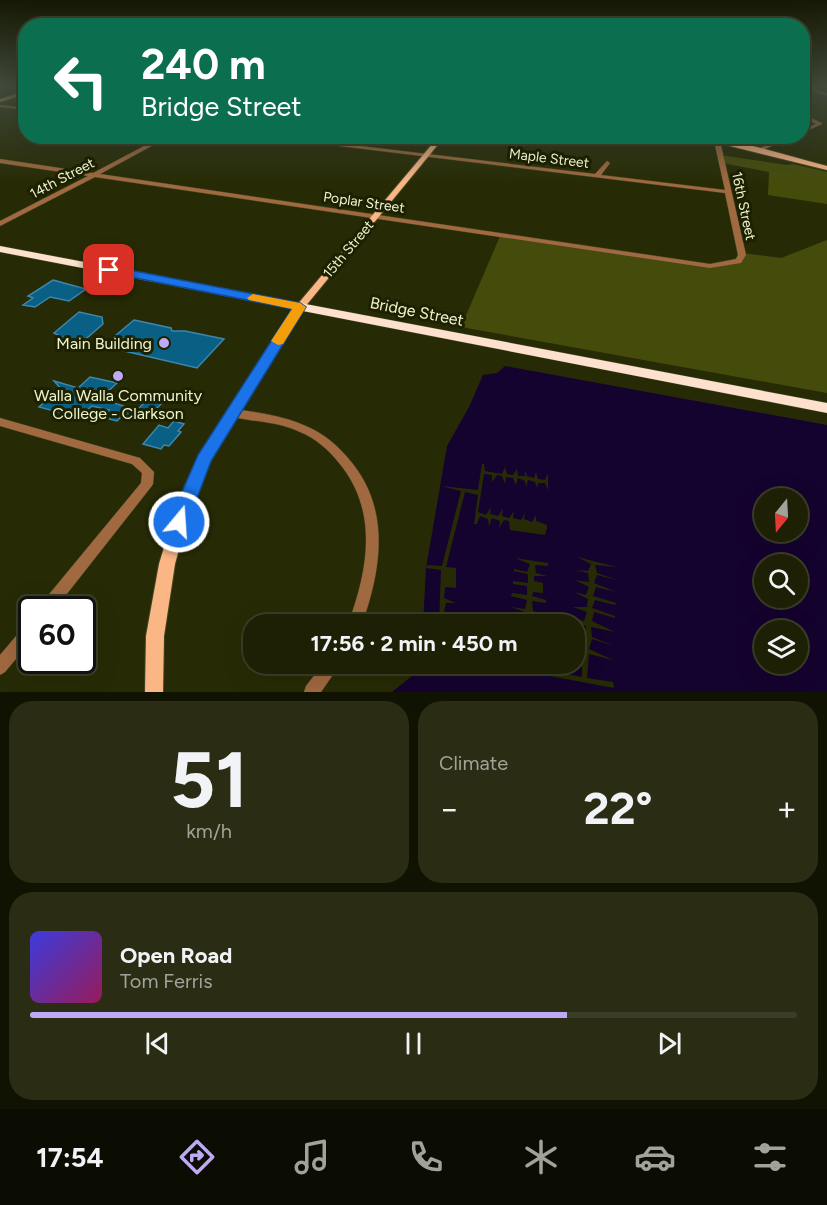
<!DOCTYPE html>
<meta charset="utf-8">
<style>
body{margin:0;font-family:Figtree,sans-serif;background:#2a2d13;color:#f1f3f6;height:100vh;display:flex;flex-direction:column;font-size:22px;white-space:nowrap}
*{box-sizing:border-box;margin:0}
p{font-size:20px;color:#a0a39a}
.icon{flex:none;width:33px;height:33px;fill:none;stroke:currentColor;stroke-width:2;stroke-linecap:round;stroke-linejoin:round}
.map{position:relative;height:692px;overflow:hidden}
.drawer{display:flex;flex-direction:column;gap:9px;padding:9px;background:#101202;flex:1}
.drawer>*{flex:none}
.top-card{position:absolute;left:18px;top:18px;width:792px;height:126px;border-radius:24px;box-shadow:0 6px 24px #0002,0 0 0 2px #3b3e26;background:#0b6e4f;color:#fff;overflow:hidden}
.needle{width:39px;rotate:198deg}
.fabs{position:absolute;left:754px;top:488px;display:grid;gap:12px}
.fabs a{display:grid;place-items:center;width:54px;height:54px;border-radius:50%;background:#1d2004;box-shadow:0 6px 24px #0002,0 0 0 2px #3b3e26;font-size:30px}
.speed{position:absolute;left:18px;top:596px;display:flex;gap:12px;font-size:30px;font-weight:700;text-align:center}
.speed>*{display:grid;place-content:center;width:78px;height:78px;border-radius:50%;background:#1d2004;box-shadow:0 6px 24px #0002,0 0 0 2px #3b3e26;line-height:1}
.speed .limit{border:3px solid #111;border-radius:9px;background:#fff;color:#111}
.pin{position:absolute;display:grid;place-items:center;width:51px;height:51px;color:#fff;margin:-26px;border-radius:12px;box-shadow:0 3px 9px #0006}
.me{position:absolute;width:66px;margin:-33px;rotate:18deg;stroke-linejoin:round;filter:drop-shadow(0 0 4px #0008)}
.turn{display:flex;align-items:center;gap:21px;height:126px;padding:0 24px;font-size:27px}
.turn .icon{width:78px;height:78px;stroke-width:2.5}
.turn b{display:block;font-size:42px;line-height:51px}
.big{font-size:45px;font-weight:700;line-height:1.1}
.drawer .tile{flex:1;display:flex;flex-direction:column;justify-content:center;gap:9px;min-width:0;padding:0 21px;border-radius:24px;background:#2a2d13}
.drawer .dial{align-items:center;gap:0}
.dial b{font-size:78px;line-height:1}
.song{display:flex;align-items:center;gap:18px}
.cover{width:72px;height:72px;border-radius:9px;background:linear-gradient(135deg,hsl(240 70% 55%),hsl(330 70% 35%))}
.played{height:6px;border-radius:3px;background:linear-gradient(90deg,#bda9f5 70%,#3b3e26 70%)}
.keys{display:flex;justify-content:space-around;direction:ltr}
.heat{display:flex;justify-content:space-between;align-items:center;font-size:33px;direction:ltr}
.drawer .tiles{flex:1;display:grid;gap:9px;grid-template-columns:1fr 1fr}
.tile:last-child{grid-column:span 2}
.trip{position:absolute;left:243px;top:614px;width:342px;height:60px;border-radius:24px;background:#1d2004;box-shadow:0 6px 24px #0002,0 0 0 2px #3b3e26;font-weight:700;line-height:60px;text-align:center}
.tabs{display:flex;height:96px;justify-content:space-around;align-items:center;background:#0c0d02;color:#a0a39a}
.tabs .icon{width:42px;height:42px}
.tabs .selected{color:#bda9f5}
.tabs b{font-size:27px;color:#f1f3f6}
.map>svg:first-child{display:block}
</style>
<div class="map">
<svg width="827" height="692" viewBox="0 0 827 692">
<rect width="100%" height="100%" fill="#272b05"/>
<path fill="#454c0b" d="M720,155L787,165L793,164L827,172V204L768,195L769,172L722,163Z
M501,234L710,266L738,261L742,253L781,258L827,240V393L461,327Z"/>
<path fill="#15032f" fill-rule="evenodd" d="M505,366L827,425V692H392L417,672L420,663H574V624H423L426,568L447,446L469,407L483,375L497,373ZM765,498H798V531H765ZM765,564H798V597H765ZM765,630H798V663H765Z"/>
<path fill="#272b05" d="M482,464H484L485,471L502,474L505,467L507,474L513,475L517,469L518,476H525V470L527,476L534,478L536,472L538,479L545,480L548,473V490L545,483H538L537,488L535,482L528,480L526,487L525,481L518,478L516,485L513,478L506,477L505,484L502,476L497,475L492,482V475L484,474L478,512L486,515L491,507L490,514L498,516L503,509L502,516L509,518L514,511L513,518L521,520L525,513L524,519L532,522L536,515V521L547,525V528L545,535L510,530L509,521L504,520L499,528L500,521L492,518L489,526L488,519L480,516L477,524H474L478,495L465,492L446,567L456,568V588L445,587L444,598L456,603H446L444,612L456,615L447,617L444,624H439L441,570L426,568L427,565L442,566L461,491L441,486L478,490Z
M577,557L617,567L595,565L597,573L617,580L597,575L594,583L616,592L596,587L593,596L616,603L615,605L595,600L592,608L615,616V618L594,612L592,621L615,632L591,627L592,637L614,646L592,639L589,649L613,660L589,654L587,678L613,682L614,688L479,663L522,665L529,663V666L582,677V667L573,663L583,662L584,654L575,649V646L582,649L585,640L575,632L585,634L586,626L572,620V618L584,621L587,612L573,607H587L588,599L574,592L586,595L589,587L575,580L589,582L588,573L576,570L588,571L591,564Z
M515,558L548,563V566L535,565L536,573L547,576H534V581L543,583V593L533,592L532,596L546,600V603L532,601L533,611L545,614V616L532,615V624L509,622L510,619L526,621L525,612L511,607L525,609L527,600L511,596L512,593L527,595V586L513,584V581L528,583V574L514,571V569L527,572L530,564Z"/>
<path fill="#0a5f85" stroke="#3d86ae" stroke-width="1.5" d="M53,280L86,289L69,301L50,297L35,307L23,305L33,298L28,296Z
M79,312L102,317L103,324L80,344L58,340L62,337L54,333Z
M134,320L171,328L172,331H185L224,339L197,368L103,346Z
M90,377L117,383L100,399L137,410L148,399L162,403L145,421L123,415L117,421L102,417L109,410L92,406L86,411L76,408L69,415L39,407L61,389L54,381L78,388Z
M174,421L184,424L178,431L181,432L169,446L164,445L161,449L143,444L159,425L168,428Z"/>
<g fill="none" stroke-linecap="round" stroke-linejoin="round">
<g stroke="#434722" stroke-width="1">
<path id="minor" d="M8,86L26,87V89L10,87Z
M802,87L827,93V95L802,89Z
M0,105L26,108V110L0,107Z
M802,114L822,123V124L802,133V130L816,124L802,117Z
M163,136H170L100,174L710,264L736,259L738,255L725,193L257,136H276L595,174L607,161L610,163L601,175L725,190L714,141L717,139L720,141L746,255L741,263L710,268L95,177L0,226V221L88,176L0,163V159L93,173Z
M786,136H793L759,152L754,151Z
M232,409C258,412 285,416 308,427C324,434 337,445 348,458C391,507 382,567 362,624H348C368,570 379,511 339,463C329,450 315,438 300,432C277,421 252,422 228,416L227,413L228,410Z
M0,418L140,458L154,472L153,484L151,487L55,609H39L41,604L141,483L142,473L132,464L0,426Z
M32,621V640L5,672L0,675V655L27,623Z
M324,663H341L321,692H304L306,686Z"/>
</g>
<g stroke="#434722" stroke-width="2">
<path id="major" d="M26,91V94L0,102V99Z
M439,136H445L304,308L210,462L192,501L175,564L164,636L163,692H145L146,636L159,564L178,501L197,460L297,305Z
M680,136C730,136 780,154 827,166V170L730,146Z"/>
</g>
<g stroke="#434722" stroke-width="1">
<path id="highway" d="M0,246L827,403V413L0,252Z"/>
</g>
<use href="#minor" fill="#a06940" fill-rule="evenodd"/>
<use href="#major" fill="#fbb686" fill-rule="evenodd"/>
<use href="#highway" fill="#fde1ce" fill-rule="evenodd"/>
</g>
<linearGradient id="sky" x2="0" y2="1"><stop stop-color="#151803"/><stop offset="0.47" stop-color="#414a3b"/><stop offset="1" stop-color="#414a3b" stop-opacity="0"/></linearGradient>
<rect width="827" height="183" fill="url(#sky)"/>
<path fill="#1a73e8" stroke="#114b97" stroke-width="1.5" d="M109,266L300,303L306,307L211,461L188,522L185,528L179,530L172,528L169,522L198,455L292,309L105,272V267Z"/>
<path fill="#f59e0b" d="M253,294L300,303L306,307L283,344L278,345L271,341L292,309L249,300L247,298Z"/>
<g fill="#bda9f5" stroke="#1e2100" stroke-width="2">
<circle cx="164" cy="343" r="6"/>
<circle cx="118" cy="376" r="6"/>
</g>
<g text-anchor="middle" stroke-width="6" stroke-linejoin="round" paint-order="stroke">
<g font-size="14" fill="#eff5d1" stroke="#1e2100">
<text transform="translate(549 158) rotate(7)" y="5">Maple Street</text>
<text transform="translate(62 178) rotate(-28)" y="5">14th Street</text>
<text transform="translate(364 202) rotate(8)" y="5">Poplar Street</text>
<text transform="translate(744 206) rotate(78)" y="5">16th Street</text>
<text transform="translate(348 249) rotate(-50)" y="5">15th Street</text>
</g>
<g font-size="16" fill="#eff5d1" stroke="#1e2100">
<text transform="translate(417 311) rotate(11)" y="6">Bridge Street</text>
</g>
<g font-size="16" fill="#eff5d1" stroke="#1e2100" text-anchor="end">
<text x="152" y="349">Main Building</text>
<text x="118" y="401" text-anchor="middle">Walla Walla Community<tspan x="118" dy="18">College - Clarkson</tspan></text>
</g>
</g>
</svg>
<div class="fabs">
<a><svg class="needle" viewBox="-14 -14 28 28"><path d="M0-13l5 13h-10z" fill="#e53935"/><path d="M0 13l5-13h-10z" fill="#a0a39a"/></svg></a>
<a><svg class="icon" aria-label="search" viewBox="0 0 24 24"><circle cx="10" cy="10" r="6"/><path d="M15 15l6 6"/></svg></a>
<a><svg class="icon" aria-label="layers" viewBox="0 0 24 24"><path d="M12 4l9 5-9 5-9-5zM3 14l9 5 9-5"/></svg></a>
</div>
<div class="speed"><div class="limit">60</div></div>
<div class="pin" style="left:109px;top:270px;background:#d93025"><svg class="icon" aria-label="arrive" viewBox="0 0 24 24"><path d="M6 21V4h12l-3 4 3 4H6"/></svg></div>
<svg class="me" style="left:179px;top:522px" viewBox="-20 -20 40 40"><circle r="17" fill="#1a73e8" stroke="#fff" stroke-width="3"/><path d="M0-11L8 9 0 5-8 9z" fill="#fff"/></svg>
<div class="trip">17:56 · 2 min · 450 m</div>
<div class="top-card">
<div class="turn"><svg class="icon" aria-label="left" viewBox="0 0 24 24"><path d="M17 20v-9H6M10 6l-5 5 5 5"/></svg><div><b>240 m</b>Bridge Street</div></div>
</div>
</div>
<section class="drawer">
<div class="tiles">
<div class="tile dial"><b>51</b><p>km/h</p></div>
<div class="tile"><p>Climate</p>
<div class="heat"><a>−</a><b class="big">22°</b><a>+</a></div>
</div>
<div class="tile">
<div class="song"><i class="cover"></i><div><b>Open Road</b><p>Tom Ferris</p></div></div>
<div class="played"></div>
<div class="keys"><svg class="icon" aria-label="previous" viewBox="0 0 24 24"><path d="M18 5L8 12l10 7zM5 5v14"/></svg><svg class="icon" aria-label="pause" viewBox="0 0 24 24"><path d="M8 5v14M16 5v14"/></svg><svg class="icon" aria-label="next" viewBox="0 0 24 24"><path d="M6 5l10 7-10 7zM19 5v14"/></svg></div>
</div>
</div>
</section>
<nav class="tabs">
<b>17:54</b>
<svg class="icon selected" aria-label="directions" viewBox="0 0 24 24"><path d="M12 3l9 9-9 9-9-9zM9 14v-3h6M13 9l2 2-2 2"/></svg>
<svg class="icon" aria-label="music" viewBox="0 0 24 24"><path d="M9 18V5l10-2v13"/><circle cx="6" cy="18" r="3"/><circle cx="16" cy="16" r="3"/></svg>
<svg class="icon" aria-label="phone" viewBox="0 0 24 24"><path d="M5 4h4l2 5-3 2q2 4 5 5l2-3 5 2v4C11 20 4 13 5 4z"/></svg>
<svg class="icon" aria-label="climate" viewBox="0 0 24 24"><path d="M12 3v18M4 7l16 10M4 17L20 7"/></svg>
<svg class="icon" aria-label="car" viewBox="0 0 24 24"><path d="M5 17H2v-5l4-1 3-4h7l3 4 3 1v5h-3M9 17h6M6 11h13"/><circle cx="7" cy="17" r="2"/><circle cx="17" cy="17" r="2"/></svg>
<svg class="icon" aria-label="filters" viewBox="0 0 24 24"><path d="M4 7h16M4 17h16"/><circle cx="9" cy="7" r="2"/><circle cx="15" cy="17" r="2"/></svg>
</nav>
